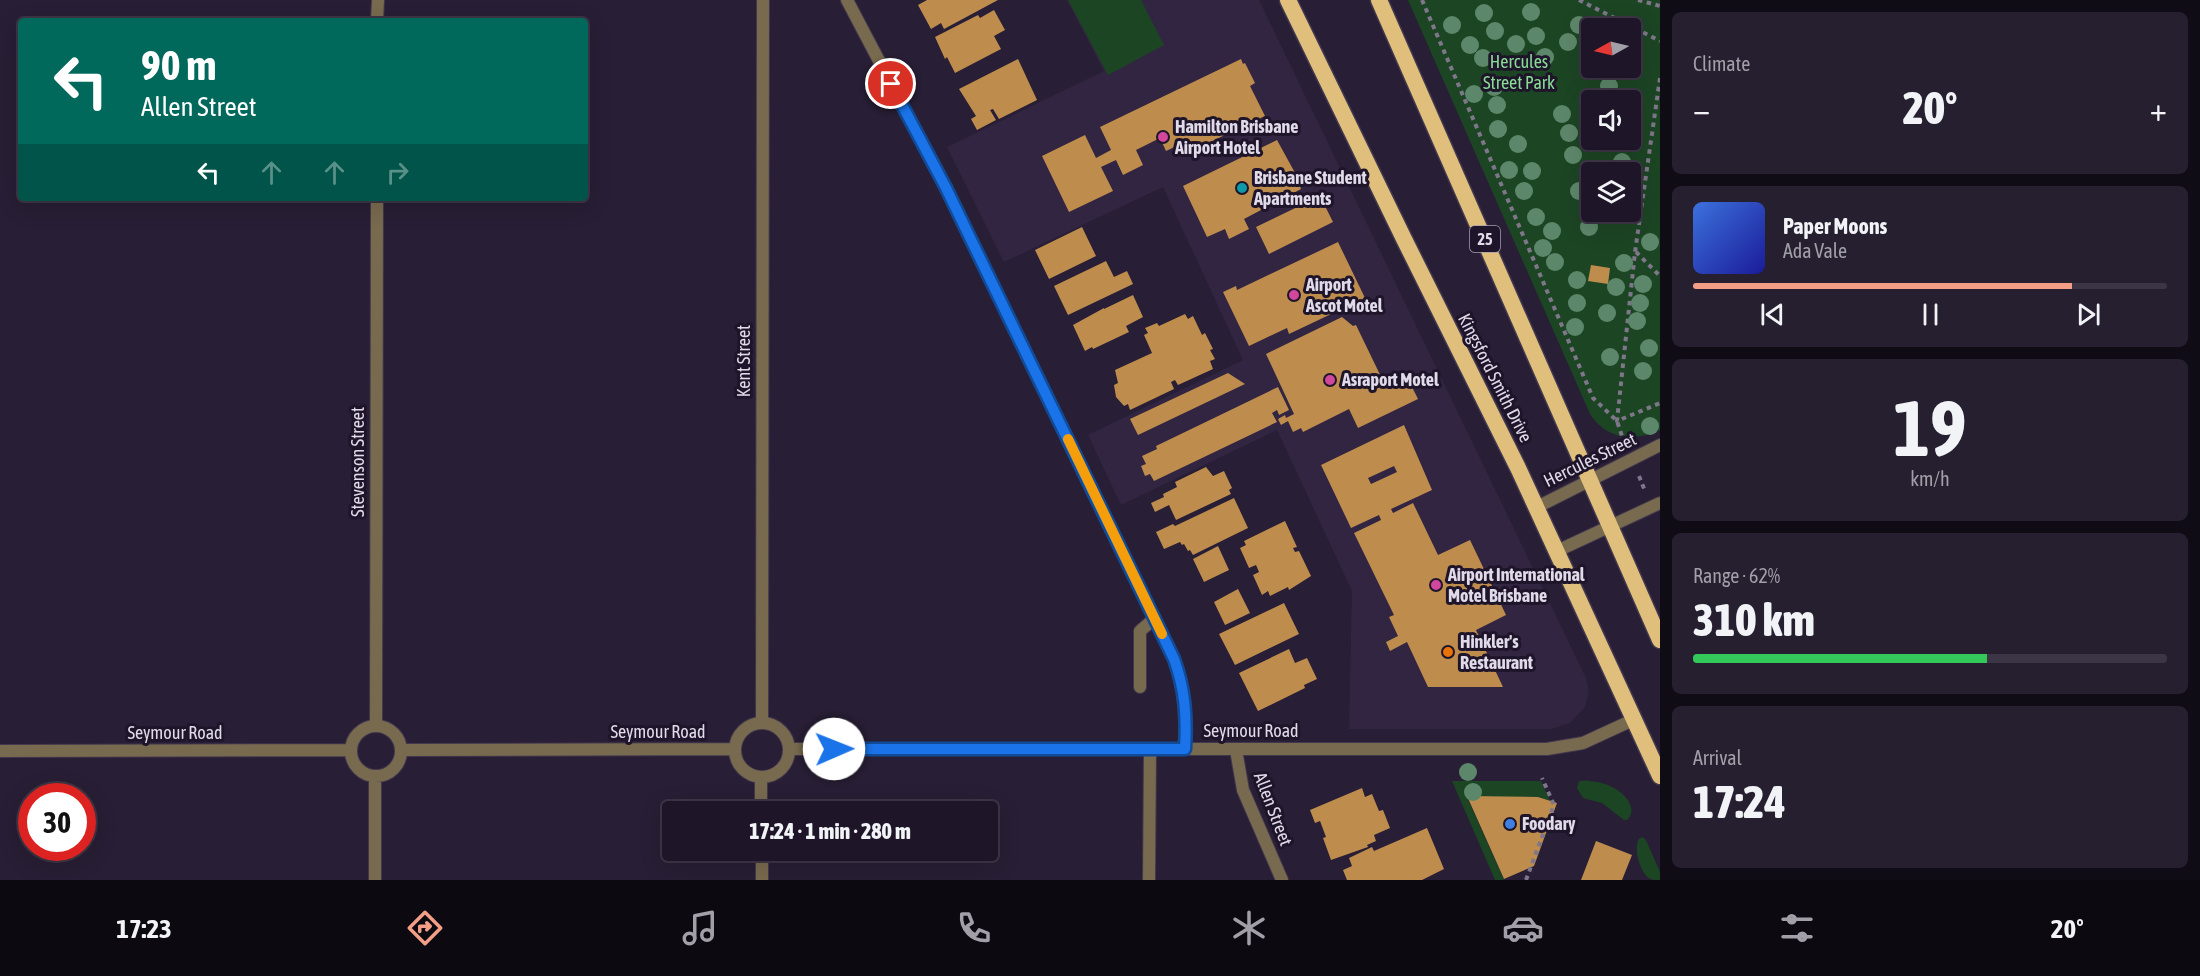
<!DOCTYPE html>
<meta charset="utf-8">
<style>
body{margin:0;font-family:"Asap Condensed",sans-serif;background:#261f30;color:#f1f3f6;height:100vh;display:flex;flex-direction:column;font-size:22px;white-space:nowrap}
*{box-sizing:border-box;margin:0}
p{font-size:20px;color:#a19fa8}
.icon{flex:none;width:33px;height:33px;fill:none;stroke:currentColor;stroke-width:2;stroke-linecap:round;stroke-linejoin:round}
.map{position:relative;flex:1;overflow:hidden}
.panel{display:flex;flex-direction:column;gap:12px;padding:12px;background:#100c16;width:540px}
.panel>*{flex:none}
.banner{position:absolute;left:18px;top:18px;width:570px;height:183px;border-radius:6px;box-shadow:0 6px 24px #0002,0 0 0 2px #3c3545;background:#00695c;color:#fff;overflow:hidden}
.needle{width:39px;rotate:262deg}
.controls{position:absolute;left:1581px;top:18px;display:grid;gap:12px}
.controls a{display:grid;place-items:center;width:60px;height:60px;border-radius:6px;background:#1e1628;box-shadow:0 6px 24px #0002,0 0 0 2px #3c3545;font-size:30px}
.speed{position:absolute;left:18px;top:783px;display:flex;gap:12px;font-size:30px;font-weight:700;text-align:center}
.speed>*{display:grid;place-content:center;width:78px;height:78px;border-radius:50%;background:#1e1628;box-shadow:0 6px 24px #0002,0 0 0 2px #3c3545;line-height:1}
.speed .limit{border:9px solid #d22;background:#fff;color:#111}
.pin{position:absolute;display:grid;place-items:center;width:51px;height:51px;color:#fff;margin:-26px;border:3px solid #fff;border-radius:50%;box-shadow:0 2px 6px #0007}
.me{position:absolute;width:66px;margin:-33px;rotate:89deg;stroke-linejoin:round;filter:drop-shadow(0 0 4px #0008)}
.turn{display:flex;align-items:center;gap:21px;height:126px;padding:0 24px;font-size:27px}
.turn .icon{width:78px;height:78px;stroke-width:2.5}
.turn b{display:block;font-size:42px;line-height:51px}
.lanes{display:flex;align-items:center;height:57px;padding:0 24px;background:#0003;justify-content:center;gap:30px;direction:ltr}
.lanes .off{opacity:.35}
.big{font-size:45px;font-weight:800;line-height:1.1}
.panel .widget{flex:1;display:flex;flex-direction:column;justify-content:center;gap:9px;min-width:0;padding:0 21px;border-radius:9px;background:#261f30}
.panel .dial{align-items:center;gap:0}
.dial b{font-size:78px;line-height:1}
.song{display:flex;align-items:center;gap:18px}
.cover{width:72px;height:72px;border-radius:9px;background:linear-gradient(135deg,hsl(220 70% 55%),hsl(240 70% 35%))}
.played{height:6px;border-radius:3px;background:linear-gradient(90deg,#f49e87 80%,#3c3545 80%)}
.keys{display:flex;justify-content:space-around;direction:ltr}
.heat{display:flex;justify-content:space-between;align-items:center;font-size:33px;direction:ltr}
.charge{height:9px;border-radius:4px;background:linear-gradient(90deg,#34c759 62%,#3c3545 0)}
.trip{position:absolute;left:662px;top:801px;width:336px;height:60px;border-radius:6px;background:#1e1628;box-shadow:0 6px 24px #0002,0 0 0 2px #3c3545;font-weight:800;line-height:60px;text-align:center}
.tab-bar{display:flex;height:96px;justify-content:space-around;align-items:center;background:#0c0910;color:#a19fa8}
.tab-bar .icon{width:42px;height:42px}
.tab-bar .on{color:#f49e87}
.tab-bar b{font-size:27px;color:#f1f3f6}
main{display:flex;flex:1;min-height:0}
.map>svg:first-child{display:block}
</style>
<main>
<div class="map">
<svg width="1660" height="880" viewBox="0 0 1660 880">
<rect width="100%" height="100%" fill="#281e35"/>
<path fill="#322542" d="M1067,0H1259L1586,678L1589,693L1585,707L1570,723L1551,729H1349L1352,591L1277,430L1121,505L1088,435L1243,360L1163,187L1004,262L947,147L1104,71Z"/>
<path fill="#1c4524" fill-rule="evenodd" d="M1068,0H1141L1164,45L1108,75Z
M1408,0H1660V430C1634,442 1607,440 1590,414ZM1592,28H1630V68H1592ZM1592,100H1630V140H1592ZM1592,172H1630V212H1592Z
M1452,781H1541L1550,801L1538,797H1467L1504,880H1495Z
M1579,781C1589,780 1603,782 1612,787C1624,792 1639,809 1627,820H1624L1602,803L1583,798L1577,788Z
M1642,837L1646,840L1660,872V880C1657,880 1653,880 1650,879C1640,873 1633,848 1639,839Z"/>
<path fill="#be8d4d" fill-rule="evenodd" d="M927,0H998L944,29L941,23L931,29L918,5Z
M994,10L1005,30L994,36L1001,49L955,73L947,57L945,59L935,37L978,15L980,18Z
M1018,59L1037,100L999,119L993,109L990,110L996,120L977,130L971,119L976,116L959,89Z
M1241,59L1243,64L1245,63L1255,83L1250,86L1265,116L1187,153L1183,143L1166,151L1160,138L1136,150L1143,165L1123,175L1116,160L1101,167L1113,191L1069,212L1042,156L1085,135L1096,158L1111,150L1100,127Z
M1277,140L1294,171L1301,189L1244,219L1249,229L1229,239L1225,229L1207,237L1183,186Z
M1320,196L1333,222L1269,254L1256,227Z
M1082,227L1096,256L1049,279L1035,250Z
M1338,242L1365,298L1289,334L1287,328L1249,346L1223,292L1236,286L1237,290Z
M1106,261L1114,277L1127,271L1133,284L1068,315L1054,286Z
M1591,265L1610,268L1608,284L1588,281Z
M1133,295L1143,317L1126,326L1129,332L1093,349L1092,347L1085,351L1073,325L1104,308V309Z
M1185,314L1188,319L1193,316L1202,335L1205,333L1213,349L1210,350L1215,359L1210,361L1213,369L1178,385L1175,380L1171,382L1174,389L1130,410L1128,404L1124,406L1116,397L1114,385L1118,383L1115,370L1152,353L1144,335L1148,333L1145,328L1157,323L1159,326Z
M1342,317L1353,326L1356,325L1385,385L1406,375L1418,399L1358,428L1349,409L1303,432L1301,428L1293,432L1288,421L1281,425L1278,419L1285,415L1286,418L1294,414L1266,354Z
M1228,373L1245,384L1138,435L1130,419Z
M1278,387L1289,410L1279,415L1277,410L1272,413L1277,422L1154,481L1150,474L1145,476L1141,466L1146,464L1142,456L1157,449L1156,446Z
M1404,425L1432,490L1391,509L1393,513L1413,503L1438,555L1470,540L1506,615L1476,630L1503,687H1428L1407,642L1390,651L1386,642L1398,636L1389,617L1394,615L1354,533L1381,520L1379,515L1351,528L1321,465ZM1394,466L1397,472L1371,484L1368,478Z
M1206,467L1213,476L1224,471L1232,488L1229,490L1231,494L1176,520L1169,505L1155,512L1151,503L1164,497L1163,494L1177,487L1175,482Z
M1234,498L1248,528L1193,555L1190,550L1188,551L1184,544L1182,545L1180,542L1164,549L1156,532L1173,524L1175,526Z
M1285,521L1297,547L1293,548L1295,552L1299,551L1311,576L1289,590L1288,587L1270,596L1268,591L1262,595L1253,575L1259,572L1256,565L1249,568L1240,548L1246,545L1244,541Z
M1218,546L1229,570L1204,582L1193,559Z
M1238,589L1250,613L1225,625L1214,602Z
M1284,603L1299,634L1235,665L1219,634Z
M1289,649L1295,663L1307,658L1317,679L1304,685L1305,688L1258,711L1239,673Z
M1362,788L1365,797L1372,794L1379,811L1383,810L1390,828L1374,835L1376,841L1367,845L1368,847L1331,860L1323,838L1326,837L1320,821L1315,823L1310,810Z
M1467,796L1538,797L1557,803L1534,866L1504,879Z
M1427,828L1444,869L1422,880H1347L1343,870L1352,866L1349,858L1372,847L1374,851Z
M1596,841L1632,855L1622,880H1581Z"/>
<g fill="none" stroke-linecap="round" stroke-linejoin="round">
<g stroke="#42384e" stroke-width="14">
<path id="minor" d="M847,0L946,188L1174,659C1185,689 1187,717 1184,749
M377,21L378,0
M1537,507L1660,445
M1557,551L1660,503
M1140,687V631L1155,618
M735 750a27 27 0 1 1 54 0a27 27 0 1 1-54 0Z
M762,723L763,0
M376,726L377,198
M351 751a25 25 0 1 1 50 0a25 25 0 1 1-50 0Z
M789,749H1547L1583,743L1635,719
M401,750L734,749
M1236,750L1243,790L1282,880
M0,751L351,750
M761,778V812
M375,880V776
M762,880V850
M1149,880L1150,749"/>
</g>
<g stroke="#42384e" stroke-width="19">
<path id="trunk" d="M1288,0L1404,239L1519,470L1660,776
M1379,0L1660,640"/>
</g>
<path stroke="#7e7689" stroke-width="4" stroke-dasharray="4.5 4.5" stroke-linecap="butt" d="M1422,0L1593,398L1617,421L1625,445
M1579,0L1660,41
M1638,0L1660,6
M1660,78L1635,252L1617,421L1660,403
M1636,252L1660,276
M1639,476L1645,491
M1526,880L1554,805L1542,778"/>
<use href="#minor" stroke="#786a4e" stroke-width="12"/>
<use href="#trunk" stroke="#e0bf7c" stroke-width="16"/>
</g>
<g fill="#5d876a">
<circle cx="1531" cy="12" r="9"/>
<circle cx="1484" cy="13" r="9"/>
<circle cx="1452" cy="25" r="9"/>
<circle cx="1579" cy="25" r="9"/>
<circle cx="1495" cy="31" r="9"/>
<circle cx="1536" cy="36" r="9"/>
<circle cx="1568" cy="42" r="9"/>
<circle cx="1516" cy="44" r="9"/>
<circle cx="1470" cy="45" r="9"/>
<circle cx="1545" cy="57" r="9"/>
<circle cx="1483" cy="58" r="9"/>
<circle cx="1609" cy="86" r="9"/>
<circle cx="1494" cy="87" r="9"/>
<circle cx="1474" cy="94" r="9"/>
<circle cx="1497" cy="105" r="9"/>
<circle cx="1562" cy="114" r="9"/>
<circle cx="1498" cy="129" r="9"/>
<circle cx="1569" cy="133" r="9"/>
<circle cx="1518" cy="144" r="9"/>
<circle cx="1573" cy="155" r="9"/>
<circle cx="1622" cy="162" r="9"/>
<circle cx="1509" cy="170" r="9"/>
<circle cx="1532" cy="171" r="9"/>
<circle cx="1524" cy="191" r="9"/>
<circle cx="1579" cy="191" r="9"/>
<circle cx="1536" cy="217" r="9"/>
<circle cx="1589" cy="227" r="9"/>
<circle cx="1552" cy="231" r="9"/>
<circle cx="1650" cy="242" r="9"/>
<circle cx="1543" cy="248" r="9"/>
<circle cx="1555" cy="262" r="9"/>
<circle cx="1624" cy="263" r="9"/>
<circle cx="1577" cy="280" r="9"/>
<circle cx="1643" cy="284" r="9"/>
<circle cx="1616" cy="287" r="9"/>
<circle cx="1577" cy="303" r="9"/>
<circle cx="1640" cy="303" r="9"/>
<circle cx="1607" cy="313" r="9"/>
<circle cx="1637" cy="321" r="9"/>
<circle cx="1575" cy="327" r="9"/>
<circle cx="1649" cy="348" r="9"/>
<circle cx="1610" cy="357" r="9"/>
<circle cx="1643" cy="371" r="9"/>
<circle cx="1650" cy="426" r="9"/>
<circle cx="1468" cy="772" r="9"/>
<circle cx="1473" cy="792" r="9"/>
</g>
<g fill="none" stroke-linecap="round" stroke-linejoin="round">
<g stroke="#114b97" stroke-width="15">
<path id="route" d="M834,749H1185C1187,717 1185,689 1174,659L946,188L891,84"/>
</g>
<use href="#route" stroke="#1a73e8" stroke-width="10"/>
<path stroke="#f59e0b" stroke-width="10" d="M1068,439L1162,634"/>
</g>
<g fill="#d1479c" stroke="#1f152a" stroke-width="2">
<circle cx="1163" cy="137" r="6"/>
<circle cx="1294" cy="295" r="6"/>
<circle cx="1330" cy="380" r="6"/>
<circle cx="1436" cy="585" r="6"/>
</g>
<circle fill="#0f9aa8" stroke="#1f152a" stroke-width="2" cx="1242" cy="188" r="6"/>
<circle fill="#e8710a" stroke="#1f152a" stroke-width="2" cx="1448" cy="652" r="6"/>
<circle fill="#3f7fe0" stroke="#1f152a" stroke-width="2" cx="1510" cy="824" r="6"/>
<g text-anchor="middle" stroke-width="6" stroke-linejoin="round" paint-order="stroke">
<rect fill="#1f152a" stroke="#a69fb0" stroke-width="1.5" x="1470" y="226" width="30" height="26" rx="4.5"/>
<g font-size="16" font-weight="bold" fill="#e0dae9">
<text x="1485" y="245">25</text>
</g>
<g font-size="18" fill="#88dd95" stroke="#1f152a">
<text x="1519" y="68">Hercules<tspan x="1519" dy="21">Street Park</tspan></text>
</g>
<g font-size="18" font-weight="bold" fill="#e0dae9" stroke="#1f152a" text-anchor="start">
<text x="1175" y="133">Hamilton Brisbane<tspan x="1175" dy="21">Airport Hotel</tspan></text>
<text x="1254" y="184">Brisbane Student<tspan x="1254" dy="21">Apartments</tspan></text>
<text x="1306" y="291">Airport<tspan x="1306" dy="21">Ascot Motel</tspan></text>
<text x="1342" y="386">Asraport Motel</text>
<text x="1448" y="581">Airport International<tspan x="1448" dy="21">Motel Brisbane</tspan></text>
<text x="1460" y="648">Hinkler's<tspan x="1460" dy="21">Restaurant</tspan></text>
<text x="1522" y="830">Foodary</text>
</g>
<g font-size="18" fill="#e0dae9" stroke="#1f152a">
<text transform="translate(744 361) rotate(-90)" y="6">Kent Street</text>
<text transform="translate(1495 378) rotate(63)" y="6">Kingsford Smith Drive</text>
<text transform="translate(1590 460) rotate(-26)" y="6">Hercules Street</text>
<text transform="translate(358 462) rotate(-90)" y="6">Stevenson Street</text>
<text x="1251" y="737">Seymour Road</text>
<text x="658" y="738">Seymour Road</text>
<text x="175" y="739">Seymour Road</text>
<text transform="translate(1273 809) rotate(69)" y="6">Allen Street</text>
</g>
</g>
</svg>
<div class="controls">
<a><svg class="needle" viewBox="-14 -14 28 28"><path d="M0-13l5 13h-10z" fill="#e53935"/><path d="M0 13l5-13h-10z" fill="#a19fa8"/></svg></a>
<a><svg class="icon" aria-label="sound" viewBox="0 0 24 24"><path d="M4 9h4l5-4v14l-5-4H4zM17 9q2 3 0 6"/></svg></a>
<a><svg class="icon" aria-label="layers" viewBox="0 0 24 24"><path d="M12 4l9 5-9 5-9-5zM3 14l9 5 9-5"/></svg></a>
</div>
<div class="speed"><div class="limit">30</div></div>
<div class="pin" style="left:891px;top:84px;background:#d93025"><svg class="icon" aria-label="arrive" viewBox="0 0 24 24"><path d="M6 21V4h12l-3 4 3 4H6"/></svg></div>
<svg class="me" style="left:834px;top:749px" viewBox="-20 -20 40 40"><circle r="19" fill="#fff"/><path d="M0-13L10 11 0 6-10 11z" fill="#1a73e8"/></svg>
<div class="trip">17:24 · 1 min · 280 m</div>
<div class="banner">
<div class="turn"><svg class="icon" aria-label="left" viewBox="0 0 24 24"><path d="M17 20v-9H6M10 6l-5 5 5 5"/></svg><div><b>90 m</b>Allen Street</div></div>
<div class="lanes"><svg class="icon" aria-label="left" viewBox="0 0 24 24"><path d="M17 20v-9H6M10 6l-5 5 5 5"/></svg><svg class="icon off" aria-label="ahead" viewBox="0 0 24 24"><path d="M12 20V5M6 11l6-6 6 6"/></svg><svg class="icon off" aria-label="ahead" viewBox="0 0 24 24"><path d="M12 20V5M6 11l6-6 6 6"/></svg><svg class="icon off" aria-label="right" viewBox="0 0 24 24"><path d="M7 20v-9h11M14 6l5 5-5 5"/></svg></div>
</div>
</div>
<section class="panel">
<div class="widget"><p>Climate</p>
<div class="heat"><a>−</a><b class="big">20°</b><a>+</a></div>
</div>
<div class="widget">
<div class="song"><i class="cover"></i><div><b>Paper Moons</b><p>Ada Vale</p></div></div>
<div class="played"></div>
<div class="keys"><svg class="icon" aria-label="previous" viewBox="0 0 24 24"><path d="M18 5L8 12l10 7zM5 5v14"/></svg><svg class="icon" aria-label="pause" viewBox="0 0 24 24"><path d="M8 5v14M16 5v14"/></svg><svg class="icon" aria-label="next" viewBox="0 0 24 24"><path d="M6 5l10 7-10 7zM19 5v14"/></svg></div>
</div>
<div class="widget dial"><b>19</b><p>km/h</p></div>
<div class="widget"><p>Range · 62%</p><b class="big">310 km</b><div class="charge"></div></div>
<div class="widget"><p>Arrival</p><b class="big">17:24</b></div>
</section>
</main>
<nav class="tab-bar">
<b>17:23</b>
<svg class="icon on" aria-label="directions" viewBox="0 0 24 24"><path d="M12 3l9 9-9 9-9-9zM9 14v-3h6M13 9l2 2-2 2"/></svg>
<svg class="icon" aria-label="music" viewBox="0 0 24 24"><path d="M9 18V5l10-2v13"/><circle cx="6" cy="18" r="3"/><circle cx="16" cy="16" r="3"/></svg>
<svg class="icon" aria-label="phone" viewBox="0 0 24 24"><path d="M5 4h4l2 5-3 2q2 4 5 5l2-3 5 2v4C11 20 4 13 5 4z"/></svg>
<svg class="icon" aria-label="climate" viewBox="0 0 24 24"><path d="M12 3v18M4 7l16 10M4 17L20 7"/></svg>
<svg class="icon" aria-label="car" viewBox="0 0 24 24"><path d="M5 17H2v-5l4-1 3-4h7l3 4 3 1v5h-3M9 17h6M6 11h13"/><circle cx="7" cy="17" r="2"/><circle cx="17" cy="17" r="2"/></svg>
<svg class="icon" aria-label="filters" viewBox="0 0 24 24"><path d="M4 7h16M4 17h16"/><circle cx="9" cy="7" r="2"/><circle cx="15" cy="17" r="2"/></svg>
<b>20°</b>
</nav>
